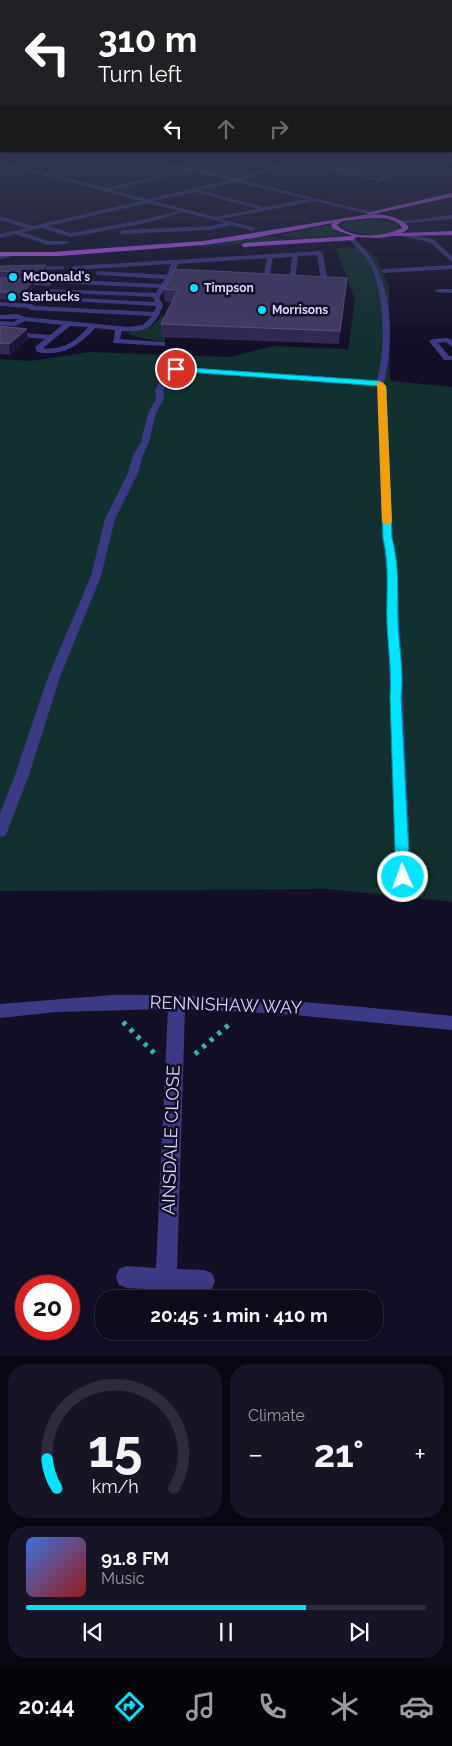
<!DOCTYPE html>
<meta charset="utf-8">
<style>
body{margin:0;font-family:Raleway,sans-serif;background:#171425;color:#f1f3f6;height:100vh;display:flex;flex-direction:column;font-size:19px;white-space:nowrap}
*{box-sizing:border-box;margin:0}
p{font-size:16px;color:#9b9ba3}
.icon{flex:none;width:28px;height:28px;fill:none;stroke:currentColor;stroke-width:2;stroke-linecap:round;stroke-linejoin:round}
.map{position:relative;height:1356px;overflow:hidden}
.details{display:flex;flex-direction:column;gap:8px;padding:8px;background:#08060f;flex:1}
.details>*{flex:none}
.banner{position:absolute;left:0px;top:0px;width:452px;height:152px;box-shadow:0 2px 12px #0003,0 0 0 1px #2e2b3b;background:#202124;color:#fff;overflow:hidden}
.speed{position:absolute;left:15px;top:1275px;display:flex;gap:10px;font-size:25px;font-weight:700;text-align:center}
.speed>*{display:grid;place-content:center;width:65px;height:65px;border-radius:50%;background:#0e0b1c;box-shadow:0 2px 12px #0003,0 0 0 1px #2e2b3b;line-height:1}
.speed .limit{border:8px solid #d22;background:#fff;color:#111}
.pin{position:absolute;display:grid;place-items:center;width:42px;height:42px;color:#fff;margin:-21px;border:2px solid #fff;border-radius:50%;box-shadow:0 1px 5px #0007}
.me{position:absolute;width:55px;margin:-28px;rotate:358deg;stroke-linejoin:round;filter:drop-shadow(0 0 4px #0008)}
.turn{display:flex;align-items:center;gap:18px;height:105px;padding:0 15px;font-size:22px}
.turn .icon{width:65px;height:65px;stroke-width:2.5}
.turn b{display:block;font-size:35px;line-height:42px}
.lanes{display:flex;align-items:center;height:48px;padding:0 15px;background:#0003;justify-content:center;gap:25px;direction:ltr}
.lanes .off{opacity:.35}
.big{font-size:38px;font-weight:700;line-height:1.1}
.details .tile{flex:1;display:flex;flex-direction:column;justify-content:center;gap:8px;min-width:0;padding:0 18px;border-radius:20px;background:#171425}
.details .dial{align-items:center;gap:0}
.dial svg{height:130px;overflow:visible;fill:none;stroke:#2e2b3b;stroke-width:7;stroke-linecap:round;text-anchor:middle}
.dial text{fill:#f1f3f6;stroke:none}
.song{display:flex;align-items:center;gap:15px}
.cover{width:60px;height:60px;border-radius:8px;background:linear-gradient(135deg,hsl(220 70% 55%),hsl(0 70% 35%))}
.played{height:5px;border-radius:2px;background:linear-gradient(90deg,#00e5ff 70%,#2e2b3b 70%)}
.keys{display:flex;justify-content:space-around;direction:ltr}
.heat{display:flex;justify-content:space-between;align-items:center;font-size:28px;direction:ltr}
.details .tiles{flex:1;display:grid;gap:8px;grid-template-columns:1fr 1fr}
.tile:last-child{grid-column:span 2}
.trip{position:absolute;left:95px;top:1290px;width:288px;height:50px;border-radius:20px;background:#0e0b1c;box-shadow:0 2px 12px #0003,0 0 0 1px #2e2b3b;font-weight:700;line-height:50px;text-align:center}
.tab-bar{display:flex;height:80px;justify-content:space-around;align-items:center;background:#06040b;color:#9b9ba3}
.tab-bar .icon{width:35px;height:35px}
.tab-bar .selected{color:#00e5ff}
.tab-bar b{font-size:22px;color:#f1f3f6}
.map>svg:first-child{display:block}
</style>
<div class="map">
<svg width="452" height="1356" viewBox="0 0 452 1356">
<rect width="100%" height="100%" fill="#130f26"/>
<path fill="#12302f" d="M372,219L397,224L399,229C384,238 356,236 341,227L344,222Z
M328,225H331L334,231L350,235L297,238L279,235Z
M270,236L287,240L200,247L199,245Z
M364,247L377,259L389,287L390,381L452,387V902L329,889L0,891V359L31,361L90,352L230,357L273,346L348,349L355,300L336,248Z
M161,316L178,317L162,337H166L164,342L141,338L127,333C139,327 153,331 161,316Z"/>
<g fill="none" stroke-linecap="round" stroke-linejoin="round">
<path stroke="#2fb8b0" stroke-width="5" stroke-dasharray="4 6" stroke-linecap="butt" d="M123,1022L154,1053
M195,1054L232,1022"/>
<path fill="#3d3a85" fill-rule="evenodd" d="M120,153H129L236,179L291,160L263,153L296,158L312,153H319L302,160L339,168L349,167L393,177L379,181L297,161L241,180L396,218L393,220L315,201L221,219L255,228L253,231L231,225L210,230L122,234L119,232L122,230L210,226L225,223L184,212L142,224L71,237L41,228L22,232L48,241H69L67,244L48,245L15,234L0,238V234L26,228L0,220V216L33,226L141,201L0,163V161L106,188L186,170ZM349,169L385,177L379,179L342,170ZM190,171L229,180L148,199L111,190ZM236,182L308,199L264,207L200,190ZM195,192L258,209L215,217L154,201ZM148,203L179,211L142,220L71,233L48,226Z
M412,153H422L452,160V162Z
M452,215V219L400,224L397,222Z
M404,233L433,239L452,256V262L429,242L402,236Z
M348,237H352C394,271 395,334 384,383L386,386L392,537L397,569L402,669L411,877L408,881L403,883L398,881L395,877L386,569L382,537L377,385L182,371L175,372L169,377L163,391L164,399L156,413L149,442L143,455L138,473L115,519L101,576L60,677L29,775L7,832L5,836L0,837V813L15,775L48,677L91,576L105,519L128,473L133,455L141,442L148,413L156,399L155,391L162,376L170,368L182,367L377,380C386,350 385,295 371,266C365,255 357,247 348,239Z
M320,251L323,253L328,283L325,285L313,282L321,281L317,255L298,256L295,281L292,283L289,281L292,257L273,258L269,279L266,281L263,279L267,258L178,264L173,275L188,277V279H171L159,298L163,305C155,327 146,333 122,331L120,339L162,342H165V346L113,343L115,330L95,328C79,346 62,357 37,352L35,347L45,339L0,335V331L50,335L62,325L25,321L15,326L0,325V321L14,322L18,319H0V315L17,314L25,317L128,327L143,325L152,316L31,310L28,308L0,306V302L32,304L35,306L154,312L156,306L36,299L35,298L38,296L155,302L153,297L46,292L43,290L44,289L156,293L159,288L52,283L50,286L0,283V279L51,282L53,279L161,284L165,279L98,275L95,273L98,271L167,275L171,264L74,270L71,268L74,266ZM70,326L88,327C76,341 62,351 43,348Z
M15,252L17,255L0,259V255Z
M452,265V269L384,273L381,271L384,269Z
M62,266L64,267V269L0,272V268Z
M438,289H452V293L436,292L435,291Z
M448,338L452,340V347L446,342L438,343L449,356H452V360H444L429,341L433,339Z
M113,995C227,994 339,1004 452,1016V1030L283,1014L185,1009L177,1269L204,1270L212,1273L215,1281L212,1289L204,1292L127,1288L119,1285L116,1277L119,1269L127,1266L156,1268L168,1009L56,1012L0,1018V1004Z"/>
<path fill="#c25bff" fill-rule="evenodd" d="M452,193V197L369,215L366,213Z
M364,215C379,214 396,214 408,226V229L402,233L452,231V235L393,236L380,238L356,237L354,240L244,247L241,245L244,243L353,236L333,229L331,225L333,223L254,238L203,245L59,256H0V252H52L203,241ZM372,218C382,218 396,218 402,228C385,237 351,240 337,225L342,221Z"/>
</g>
<path fill="#312854" d="M46,265L47,272L40,280L0,278V266Z
M0,278L34,280V287L24,300L0,299Z
M347,278L346,290L339,344L161,337V324L172,302H165L164,289Z
M0,326L28,339L10,355L0,354Z"/>
<path fill="#1d163a" d="M46,265L47,272L40,280V273Z
M347,278L346,290L339,344L340,331Z
M34,280V287L24,300L23,292Z
M27,329L28,339L10,355L9,344Z"/>
<path fill="#433a66" stroke="#5a527e" d="M46,265L40,273L0,271V266Z
M175,269L347,278L340,331L161,324L178,290L164,289Z
M0,278L34,280L23,292H0Z
M0,326L27,329L9,344L0,343Z"/>
<linearGradient id="sky" x2="0" y2="1"><stop stop-color="#0a0815"/><stop offset="0.45" stop-color="#333752"/><stop offset="1" stop-color="#333752" stop-opacity="0"/></linearGradient>
<rect width="452" height="343" fill="url(#sky)"/>
<path fill="#00e5ff" stroke="#0095a6" d="M176,367L380,381L386,386L392,538C400,568 397,593 398,623C399,648 404,672 401,697L410,877L408,880L403,882L398,880L396,877L390,697C392,672 388,648 387,623C386,593 390,568 383,538L379,386L174,371V368Z"/>
<path fill="#f59e0b" d="M377,382H382L386,386L392,522L387,525L382,522Z"/>
<g fill="#00e5ff" stroke="#130f26" stroke-width="2">
<circle cx="13" cy="277" r="5"/>
<circle cx="194" cy="288" r="5"/>
<circle cx="12" cy="297" r="5"/>
<circle cx="262" cy="310" r="5"/>
</g>
<g text-anchor="middle" stroke-width="5" stroke-linejoin="round" paint-order="stroke">
<g font-size="12" font-weight="bold" fill="#d9d4ff" stroke="#130f26" text-anchor="start">
<text x="23" y="281">McDonald's</text>
<text x="204" y="292">Timpson</text>
<text x="22" y="301">Starbucks</text>
<text x="272" y="314">Morrisons</text>
</g>
<g font-size="18" fill="#d9d4ff" stroke="#130f26">
<text transform="translate(226 1005) rotate(2)" y="6">RENNISHAW WAY</text>
<text transform="translate(171 1140) rotate(-88)" y="6">AINSDALE CLOSE</text>
</g>
</g>
</svg>
<div class="speed"><div class="limit">20</div></div>
<div class="pin" style="left:176px;top:369px;background:#d93025"><svg class="icon" aria-label="arrive" viewBox="0 0 24 24"><path d="M6 21V4h12l-3 4 3 4H6"/></svg></div>
<svg class="me" style="left:403px;top:877px" viewBox="-20 -20 40 40"><circle r="17" fill="#00e5ff" stroke="#fff" stroke-width="3"/><path d="M0-11L8 9 0 5-8 9z" fill="#fff"/></svg>
<div class="trip">20:45 · 1 min · 410 m</div>
<div class="banner">
<div class="turn"><svg class="icon" aria-label="left" viewBox="0 0 24 24"><path d="M17 20v-9H6M10 6l-5 5 5 5"/></svg><div><b>310 m</b>Turn left</div></div>
<div class="lanes"><svg class="icon" aria-label="left" viewBox="0 0 24 24"><path d="M17 20v-9H6M10 6l-5 5 5 5"/></svg><svg class="icon off" aria-label="ahead" viewBox="0 0 24 24"><path d="M12 20V5M6 11l6-6 6 6"/></svg><svg class="icon off" aria-label="right" viewBox="0 0 24 24"><path d="M7 20v-9h11M14 6l5 5-5 5"/></svg></div>
</div>
</div>
<section class="details">
<div class="tiles">
<div class="tile dial"><svg viewBox="0 0 100 80">
<path d="M14 69A42 42 0 1 1 86 69"/>
<path d="M14 69A42 42 0 0 1 8 51" stroke="#00e5ff"/>
<text x="50" y="56" font-size="32" font-weight="700">15</text>
<text x="50" y="72" font-size="11">km/h</text>
</svg></div>
<div class="tile"><p>Climate</p>
<div class="heat"><a>−</a><b class="big">21°</b><a>+</a></div>
</div>
<div class="tile">
<div class="song"><i class="cover"></i><div><b>91.8 FM</b><p>Music</p></div></div>
<div class="played"></div>
<div class="keys"><svg class="icon" aria-label="previous" viewBox="0 0 24 24"><path d="M18 5L8 12l10 7zM5 5v14"/></svg><svg class="icon" aria-label="pause" viewBox="0 0 24 24"><path d="M8 5v14M16 5v14"/></svg><svg class="icon" aria-label="next" viewBox="0 0 24 24"><path d="M6 5l10 7-10 7zM19 5v14"/></svg></div>
</div>
</div>
</section>
<nav class="tab-bar">
<b>20:44</b>
<svg class="icon selected" aria-label="directions" viewBox="0 0 24 24"><path d="M12 3l9 9-9 9-9-9zM9 14v-3h6M13 9l2 2-2 2"/></svg>
<svg class="icon" aria-label="music" viewBox="0 0 24 24"><path d="M9 18V5l10-2v13"/><circle cx="6" cy="18" r="3"/><circle cx="16" cy="16" r="3"/></svg>
<svg class="icon" aria-label="phone" viewBox="0 0 24 24"><path d="M5 4h4l2 5-3 2q2 4 5 5l2-3 5 2v4C11 20 4 13 5 4z"/></svg>
<svg class="icon" aria-label="climate" viewBox="0 0 24 24"><path d="M12 3v18M4 7l16 10M4 17L20 7"/></svg>
<svg class="icon" aria-label="car" viewBox="0 0 24 24"><path d="M5 17H2v-5l4-1 3-4h7l3 4 3 1v5h-3M9 17h6M6 11h13"/><circle cx="7" cy="17" r="2"/><circle cx="17" cy="17" r="2"/></svg>
</nav>
